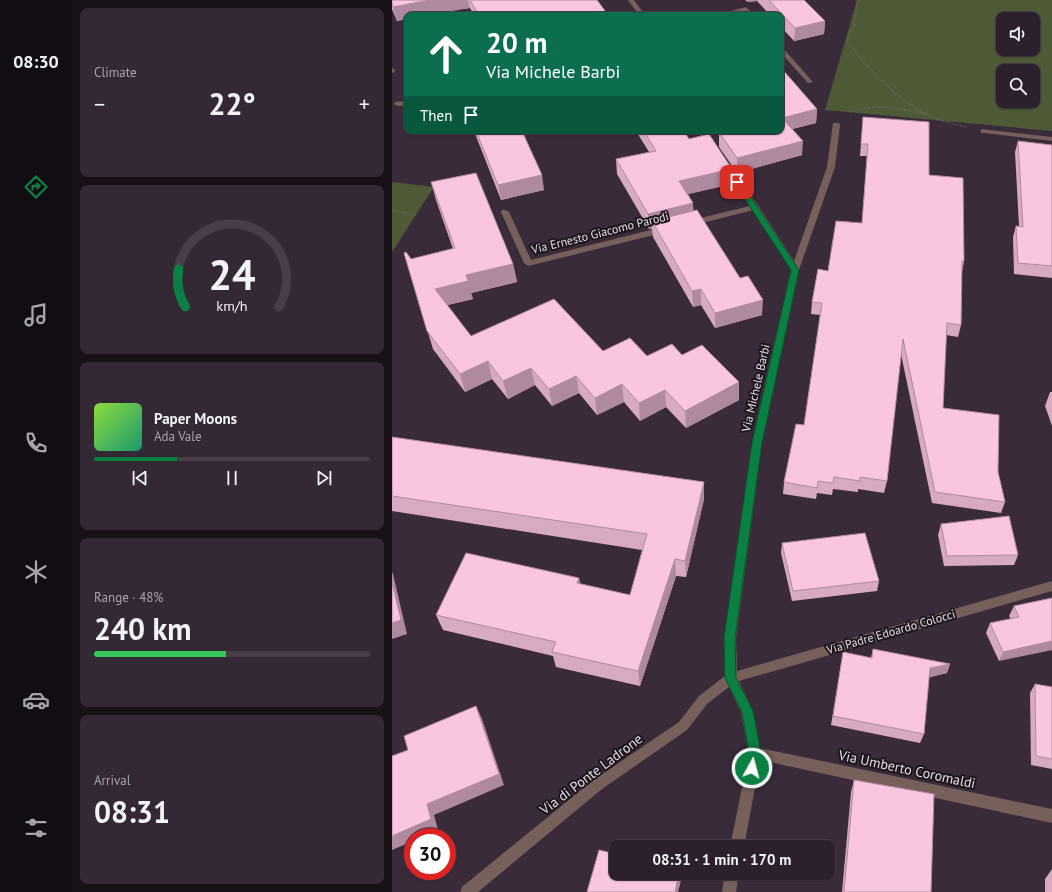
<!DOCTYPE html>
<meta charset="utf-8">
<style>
body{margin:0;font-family:"PT Sans",sans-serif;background:#342834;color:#f1f3f6;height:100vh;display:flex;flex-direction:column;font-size:15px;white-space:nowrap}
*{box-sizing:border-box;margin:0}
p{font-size:13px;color:#a6a3a9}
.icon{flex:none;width:22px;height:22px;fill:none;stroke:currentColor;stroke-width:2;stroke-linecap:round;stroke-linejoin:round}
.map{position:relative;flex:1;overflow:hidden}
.side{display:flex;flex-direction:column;gap:8px;padding:8px;background:#181218;width:320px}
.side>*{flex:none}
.banner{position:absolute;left:12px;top:12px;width:380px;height:122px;border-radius:8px;box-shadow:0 1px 3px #0004,0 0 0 1px #483e48;background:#0b6e4f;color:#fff;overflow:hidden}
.tools{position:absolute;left:604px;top:12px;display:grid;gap:8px}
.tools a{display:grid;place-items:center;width:44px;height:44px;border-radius:8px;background:#2c202c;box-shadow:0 1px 3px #0004,0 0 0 1px #483e48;font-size:20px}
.speed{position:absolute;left:12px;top:828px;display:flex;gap:8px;font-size:20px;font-weight:700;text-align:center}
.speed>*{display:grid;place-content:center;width:52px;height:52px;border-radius:50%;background:#2c202c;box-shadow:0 1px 3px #0004,0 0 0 1px #483e48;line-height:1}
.speed .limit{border:6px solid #d22;background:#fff;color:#111}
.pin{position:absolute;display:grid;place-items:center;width:34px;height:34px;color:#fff;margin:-17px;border-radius:8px;box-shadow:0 2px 6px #0006}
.me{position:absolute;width:44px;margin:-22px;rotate:7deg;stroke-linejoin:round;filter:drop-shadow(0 0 3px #0008)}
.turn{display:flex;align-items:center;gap:14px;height:84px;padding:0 16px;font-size:18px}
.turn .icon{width:52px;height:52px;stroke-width:2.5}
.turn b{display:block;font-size:28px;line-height:34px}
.then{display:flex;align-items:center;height:38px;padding:0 16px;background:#0003;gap:8px;font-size:15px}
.big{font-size:30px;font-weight:700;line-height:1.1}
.side .card{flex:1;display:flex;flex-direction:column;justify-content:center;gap:6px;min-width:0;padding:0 14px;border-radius:8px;background:#342834}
.side .dial{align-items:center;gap:0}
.dial svg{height:104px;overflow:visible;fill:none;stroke:#483e48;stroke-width:7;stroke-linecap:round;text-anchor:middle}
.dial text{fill:#f1f3f6;stroke:none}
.song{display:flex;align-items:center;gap:12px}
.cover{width:48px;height:48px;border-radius:6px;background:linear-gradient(135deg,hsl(90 70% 55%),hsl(160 70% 35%))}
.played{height:4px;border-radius:2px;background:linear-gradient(90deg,#0b8043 30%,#483e48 30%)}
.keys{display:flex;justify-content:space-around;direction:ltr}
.heat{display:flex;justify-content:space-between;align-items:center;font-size:22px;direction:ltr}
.charge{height:6px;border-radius:3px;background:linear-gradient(90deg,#34c759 48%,#483e48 0)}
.trip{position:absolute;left:217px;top:840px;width:226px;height:40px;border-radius:8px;background:#2c202c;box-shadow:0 1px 3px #0004,0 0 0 1px #483e48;font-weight:700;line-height:40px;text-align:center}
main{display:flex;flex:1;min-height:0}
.tab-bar{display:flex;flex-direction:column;width:72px;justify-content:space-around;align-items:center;background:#120d12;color:#a6a3a9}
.tab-bar .icon{width:28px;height:28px}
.tab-bar .on{color:#0b8043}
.tab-bar b{font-size:18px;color:#f1f3f6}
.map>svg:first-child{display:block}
</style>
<main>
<nav class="tab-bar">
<b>08:30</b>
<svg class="icon on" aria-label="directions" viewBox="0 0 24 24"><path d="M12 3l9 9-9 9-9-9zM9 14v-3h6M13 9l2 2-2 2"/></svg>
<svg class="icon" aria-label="music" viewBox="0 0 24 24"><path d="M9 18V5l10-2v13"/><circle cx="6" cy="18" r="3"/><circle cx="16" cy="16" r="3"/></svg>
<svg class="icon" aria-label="phone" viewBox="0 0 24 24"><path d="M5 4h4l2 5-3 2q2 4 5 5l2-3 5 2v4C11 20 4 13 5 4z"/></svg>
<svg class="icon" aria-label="climate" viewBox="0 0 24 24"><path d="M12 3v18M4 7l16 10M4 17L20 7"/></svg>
<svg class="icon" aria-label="car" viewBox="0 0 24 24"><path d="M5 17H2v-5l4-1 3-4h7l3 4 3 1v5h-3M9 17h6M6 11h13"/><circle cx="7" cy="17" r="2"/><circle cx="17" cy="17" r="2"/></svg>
<svg class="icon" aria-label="filters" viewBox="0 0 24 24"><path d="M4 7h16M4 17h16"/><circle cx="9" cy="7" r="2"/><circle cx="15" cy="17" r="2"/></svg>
</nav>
<section class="side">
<div class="card"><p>Climate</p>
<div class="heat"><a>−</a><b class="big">22°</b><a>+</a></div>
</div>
<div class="card dial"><svg viewBox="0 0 100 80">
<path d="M14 69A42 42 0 1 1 86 69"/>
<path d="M14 69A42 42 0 0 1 9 40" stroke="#0b8043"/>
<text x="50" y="56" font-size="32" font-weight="700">24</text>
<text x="50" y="72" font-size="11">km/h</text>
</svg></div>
<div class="card">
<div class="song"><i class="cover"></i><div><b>Paper Moons</b><p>Ada Vale</p></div></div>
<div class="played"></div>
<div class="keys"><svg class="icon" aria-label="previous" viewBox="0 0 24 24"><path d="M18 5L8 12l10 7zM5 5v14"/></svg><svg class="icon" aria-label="pause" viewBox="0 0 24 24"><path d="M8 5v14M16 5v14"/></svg><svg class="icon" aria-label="next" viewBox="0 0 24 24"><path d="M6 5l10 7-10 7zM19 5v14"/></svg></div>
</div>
<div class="card"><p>Range · 48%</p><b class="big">240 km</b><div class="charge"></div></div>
<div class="card"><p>Arrival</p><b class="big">08:31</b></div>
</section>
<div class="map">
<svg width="660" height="892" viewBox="0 0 660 892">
<rect width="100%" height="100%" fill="#3a2b3a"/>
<path fill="#4d5a35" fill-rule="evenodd" d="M465,0H660V131L433,110ZM611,19H641V49H611ZM611,71H641V101H611Z
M0,182L42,187L0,252Z"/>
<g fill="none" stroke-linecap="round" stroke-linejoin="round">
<path stroke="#847784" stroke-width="2" stroke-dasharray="0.5 2" stroke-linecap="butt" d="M466,0L462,25L455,42C478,70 505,100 538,116C550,121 562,124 574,127
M458,112C484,103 507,109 533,113
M0,210L24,215"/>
<path fill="#77605a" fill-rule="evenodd" d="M236,0H242L253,15H247Z
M354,7L362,15H356L352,11L335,15H323Z
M389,47L391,48L420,81V83H416L389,53Z
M0,68L3,70V72L0,73Z
M15,101V105L6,106L2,104L3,102Z
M441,123H447L448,125L443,167L407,270L370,443L344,638L345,671L660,581V591L347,681L361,711L368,748L660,809V823L368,760L352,847H338L357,753L349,712L337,687L315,704L295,730L210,789L86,892H68L70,887L200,781L287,722L307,696L333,676L332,638L360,443L399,270L361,210L299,226L295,223L296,221L358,206L329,164L333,162H336L367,207L402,261L435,167Z
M589,129L660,137V141L592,133H589Z
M306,131H314L323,145L322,147H316Z
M110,210H113L117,212L139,260L274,226L278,229L274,232L136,266L132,263L109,212Z
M333,873H347L344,892H330Z"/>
</g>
<path fill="#d7a9c2" d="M0,0H205L216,15H82L78,8L15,15V19L5,21L0,9Z
M353,0H412L433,21L432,34L402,41L389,27V15H378L365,1L356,2Z
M425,109L424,123L400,129L410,155L345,173L327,147V132Z
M471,117L537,175L572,261L570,272L569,325L566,337L554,335L551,408L606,472L613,502L609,513L540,503L509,354L495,481L492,493L466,489V492L441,489L440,495L425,493L424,499L391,494L392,482L412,425L428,315L419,314L420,302L436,271L470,223L475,156H468Z
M82,131H130L152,190L109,200Z
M244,131H292L297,139L340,184L296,194L301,203V211L370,315L323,328L309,305L301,307L261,237L260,229H257L225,174L224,159L257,152Z
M626,141L660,145V278L622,274L621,237L624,226H627L623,152Z
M39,182L121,264L125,282L79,293L81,299L55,305L79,336L255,356L290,355L347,400L294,428L274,407L248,421L232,402L205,415L187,393L160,406L143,385L116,399L100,379L73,392L41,349L12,253L19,259L61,249L44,200Z
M658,392H660V426L653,406Z
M0,437L312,482V499L294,577L284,576L248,686L164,667L161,656L51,630L44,615L187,578L188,584L238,595L250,550L0,511Z
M549,524L626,555L622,565L552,566L546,535Z
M390,543L487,581L485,591L400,601L389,553Z
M660,598L607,661L594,633L598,623L619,619L617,616L622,606Z
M481,649L558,664L555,673L537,677L532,734L528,743L439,725L451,652L479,658Z
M643,684L660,687V769L639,765L638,693Z
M462,780L539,892H450L459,792Z
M660,869V892H653V879Z"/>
<path fill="#af8a9e" d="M38,0H76L78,8L37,15H15V19L5,21L1,7Z
M356,0H365V1L356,2Z
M433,21L432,34L402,41L403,28Z
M425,109L424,123L389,132L390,118Z
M411,141L410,155L345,173V158Z
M340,169V184L288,196L287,181Z
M150,175L152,190L109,200L106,185Z
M301,203L302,218L260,221V229H257L256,214Z
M121,264L125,282L79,293L81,299L48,307L43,289L74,275Z
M309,289V305L301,307L300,291Z
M371,300L370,315L323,328V313Z
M96,361L100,379L73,392L68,374Z
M139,368L143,385L116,399L111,381Z
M184,376L187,393L160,406L157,389Z
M347,382V400L294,428L293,411Z
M230,384L232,402L205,415L203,398Z
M273,390L274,407L248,421L247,403Z
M312,482V499L294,577L293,561Z
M283,559L284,576L248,686L246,671Z
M0,572L1,574L15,634L0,639Z
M187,578L190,594L185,583Z
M660,641V650L607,661L611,652Z
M558,664L555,673L535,678L538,668Z
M84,706L90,719L112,785L42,815L46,830L31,837H21V841L0,850V836L35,804Z
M287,873H291L286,892H283Z"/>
<path fill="#fac5e1" stroke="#af8a9e" d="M0,0H38L1,7L0,4Z
M78,0H205L216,15H87Z
M377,0H412L433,21L403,28Z
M391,70L425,109L390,118L411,141L345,158L327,132L332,131H389V71Z
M471,117L537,122V175L571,178L572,261H570L569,325L555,323L551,408L607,415L606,472L613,502L543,492L511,339L495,481L468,477V481L442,477L441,483L426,481L425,488L392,482L404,424L412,425L430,303L420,302L426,269L436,271L444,221L470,223L476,144H469Z
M84,131H130L150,175L106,185Z
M252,131H292L297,139L317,134L340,169L287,181L301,203L256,214L224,159L264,151Z
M626,141L660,145V266L626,263L624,226L631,227Z
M84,173L121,264L74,275L76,281L43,289L79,336L162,299L211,351L238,338L255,356L280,344L290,355L310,345L347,382L293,411L273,390L247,403L230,384L203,398L184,376L157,389L139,368L111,381L96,361L68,374L35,331L12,253L14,252L19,259L63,248L39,182Z
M305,210L348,278L356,276L371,300L323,313L309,289L300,291L260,221Z
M0,437L312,482L293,561L283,559L246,671L160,652L164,642L44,615L74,553L187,578L185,583L238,595L255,534L0,496Z
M617,516L626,555L555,556L549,524Z
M473,533L487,581L401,591L390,543Z
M0,582L9,620L0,623Z
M660,598V641L611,652L598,623L627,617L622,606Z
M481,649L558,664L538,668L532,734L441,716L451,652L480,658Z
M643,684L660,687V759L644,756Z
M84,706L107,774L35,804L39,819L0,836V756L16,750L12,736Z
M462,780L542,794L539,892H452Z
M207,850L224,854V873H287L283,892H195Z"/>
<path fill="#0b8043" stroke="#07532c" d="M345,179L349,182L407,270L370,443L343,638L344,678L361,711L369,753L364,772L360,774L356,772L354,768L357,753L350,712L333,678L332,638L360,443L399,270L342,182Z"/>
<g text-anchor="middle" stroke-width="4" stroke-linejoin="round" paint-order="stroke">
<g font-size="12" fill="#e6dce6" stroke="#1d161d">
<text transform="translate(208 233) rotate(-14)" y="4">Via Ernesto Giacomo Parodi</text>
<text transform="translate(364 388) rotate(-77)" y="4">Via Michele Barbi</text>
<text transform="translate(499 632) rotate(-16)" y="4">Via Padre Edoardo Colocci</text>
</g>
<g font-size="14" fill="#e6dce6" stroke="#1d161d">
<text transform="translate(515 769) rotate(12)" y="5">Via Umberto Coromaldi</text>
<text transform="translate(199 774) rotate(-37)" y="5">Via di Ponte Ladrone</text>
</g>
</g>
</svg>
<div class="tools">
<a><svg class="icon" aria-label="sound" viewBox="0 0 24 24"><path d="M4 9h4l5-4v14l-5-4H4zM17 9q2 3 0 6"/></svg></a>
<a><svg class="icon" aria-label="search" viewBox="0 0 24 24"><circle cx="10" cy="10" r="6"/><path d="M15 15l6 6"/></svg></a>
</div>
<div class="speed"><div class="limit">30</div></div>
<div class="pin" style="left:345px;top:182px;background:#d93025"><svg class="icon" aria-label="arrive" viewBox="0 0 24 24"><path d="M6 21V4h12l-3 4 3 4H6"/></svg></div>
<svg class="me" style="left:360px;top:768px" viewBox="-20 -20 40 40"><circle r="17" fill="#0b8043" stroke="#fff" stroke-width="3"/><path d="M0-11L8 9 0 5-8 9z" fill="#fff"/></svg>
<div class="trip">08:31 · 1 min · 170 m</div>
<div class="banner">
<div class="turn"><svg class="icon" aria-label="ahead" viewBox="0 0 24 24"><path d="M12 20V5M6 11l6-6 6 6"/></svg><div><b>20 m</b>Via Michele Barbi</div></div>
<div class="then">Then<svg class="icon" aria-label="arrive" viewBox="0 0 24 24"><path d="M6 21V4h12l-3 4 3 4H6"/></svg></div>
</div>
</div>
</main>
